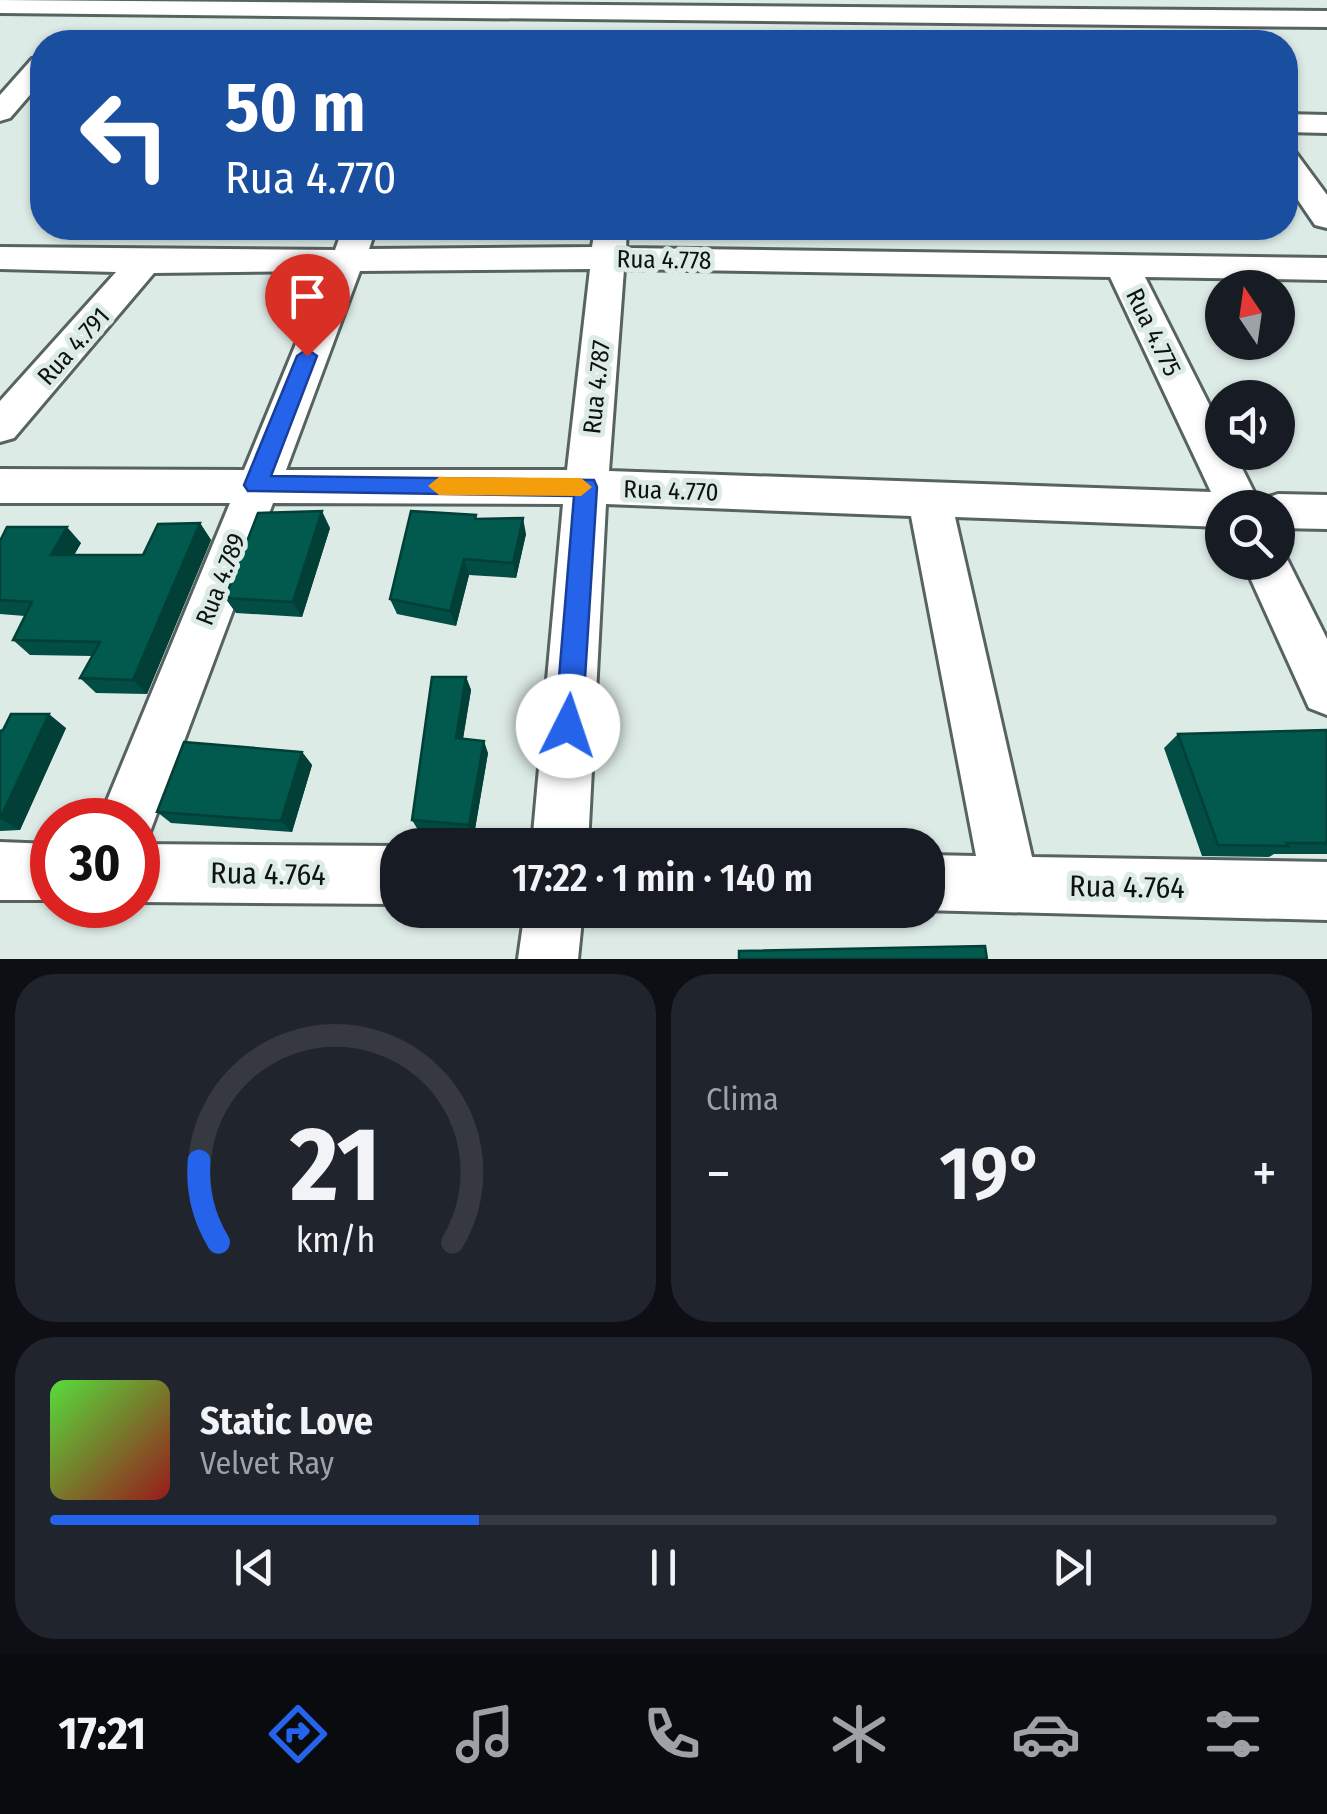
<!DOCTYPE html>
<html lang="pt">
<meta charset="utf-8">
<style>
body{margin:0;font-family:"Fira Sans Condensed",sans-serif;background:#20242c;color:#f1f3f6;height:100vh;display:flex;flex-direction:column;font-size:38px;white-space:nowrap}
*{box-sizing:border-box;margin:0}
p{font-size:32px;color:#9ea1a6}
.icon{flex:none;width:55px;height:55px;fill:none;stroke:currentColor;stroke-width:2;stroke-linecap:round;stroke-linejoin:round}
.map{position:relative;height:959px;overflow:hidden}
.side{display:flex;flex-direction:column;gap:15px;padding:15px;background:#0d0f14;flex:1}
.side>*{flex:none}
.hud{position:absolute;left:30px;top:30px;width:1268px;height:210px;border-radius:40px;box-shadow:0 2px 8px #0004;background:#1a4fa0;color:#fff;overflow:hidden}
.needle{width:65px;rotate:347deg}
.controls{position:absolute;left:1205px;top:270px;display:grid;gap:20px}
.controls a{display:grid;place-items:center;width:90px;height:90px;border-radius:50%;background:#171b24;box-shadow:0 2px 8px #0004;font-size:50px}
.speed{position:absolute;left:30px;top:798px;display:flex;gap:20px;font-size:50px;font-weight:700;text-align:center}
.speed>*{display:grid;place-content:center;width:130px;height:130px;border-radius:50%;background:#171b24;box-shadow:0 2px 8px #0004;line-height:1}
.speed .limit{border:15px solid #d22;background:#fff;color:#111}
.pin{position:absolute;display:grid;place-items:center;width:85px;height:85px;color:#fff;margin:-102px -42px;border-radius:50% 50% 50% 0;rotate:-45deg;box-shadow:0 0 10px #0007}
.pin .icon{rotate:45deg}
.me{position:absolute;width:110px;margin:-55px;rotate:4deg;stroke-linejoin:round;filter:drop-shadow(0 0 8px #0008)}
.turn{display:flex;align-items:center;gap:35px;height:210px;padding:0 30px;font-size:45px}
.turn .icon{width:130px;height:130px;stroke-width:2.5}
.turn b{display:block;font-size:70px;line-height:85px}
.big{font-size:75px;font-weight:600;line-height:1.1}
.side .tile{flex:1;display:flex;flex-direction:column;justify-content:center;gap:15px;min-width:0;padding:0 35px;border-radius:40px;background:#20242c}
.side .dial{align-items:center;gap:0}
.dial svg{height:260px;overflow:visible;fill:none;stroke:#363941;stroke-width:7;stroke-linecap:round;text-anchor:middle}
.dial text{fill:#f1f3f6;stroke:none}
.song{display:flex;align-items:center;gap:30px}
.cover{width:120px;height:120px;border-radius:15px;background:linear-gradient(135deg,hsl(110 70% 55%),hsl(0 70% 35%))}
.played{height:10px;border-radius:5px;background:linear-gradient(90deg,#2563eb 35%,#363941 35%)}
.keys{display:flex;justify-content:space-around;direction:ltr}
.heat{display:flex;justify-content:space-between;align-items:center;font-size:55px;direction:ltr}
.side .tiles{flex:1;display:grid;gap:15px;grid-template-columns:1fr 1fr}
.tile:last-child{grid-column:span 2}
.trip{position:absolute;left:380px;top:828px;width:565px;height:100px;border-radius:40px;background:#171b24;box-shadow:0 2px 8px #0004;font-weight:600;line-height:100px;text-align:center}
.tab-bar{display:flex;height:160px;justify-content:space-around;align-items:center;background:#090b0e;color:#9ea1a6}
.tab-bar .icon{width:70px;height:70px}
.tab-bar .on{color:#2563eb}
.tab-bar b{font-size:45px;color:#f1f3f6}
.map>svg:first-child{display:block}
</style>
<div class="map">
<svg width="1327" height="959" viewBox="0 0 1327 959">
<rect width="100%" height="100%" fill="#ddebe7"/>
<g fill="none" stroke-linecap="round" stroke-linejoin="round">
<g stroke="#576361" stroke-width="6">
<path id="minor" d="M0,0L1327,11V27L0,13Z
M42,57V81L10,118L0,121V95L32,59Z
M1285,114L1327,115V133L1285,132Z
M1285,150L1296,153L1327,195V228L1315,225L1285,181Z
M343,228H376L369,249L592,247L595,228H627L626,248L1327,258V280L1145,277L1222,430V452H1234L1260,504L1263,499L1278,494L1327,495V529L1278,528V508H1222V527L955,517L1032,857L1327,862V920L921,910H928V855L976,856L911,516L606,504L588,845H532L563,504L273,503L147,840L138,843V820H99L230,503H0V469L244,470L326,271L154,273L14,438L0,442V401L116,272L0,269V247L335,250ZM590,269L567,470H286L360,271ZM624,269L1110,277L1211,492L609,471Z
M1278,547L1282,549L1327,639V715L1309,708L1243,562H1278Z
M0,842L52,844V900H0Z
M138,844L398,846V904L138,902Z
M525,910H583L578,959H518Z"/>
</g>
<use href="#minor" fill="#fff" fill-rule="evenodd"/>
</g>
<path fill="#024d44" d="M478,519L526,534L516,578L469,575L456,626L397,614L390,599Z
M200,523L211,540L147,694L96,693L80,678L92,656L30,655L13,640L25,616L0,614V541L81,543L74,555H143Z
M330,528L302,617L236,613L225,598Z
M466,677L471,690L463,739L488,753L474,835L418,830L412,820Z
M66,728L20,830L0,831V731Z
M1327,730V854H1274L1269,857L1202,856L1164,748L1178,734Z
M302,752L312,765L292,832L171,823L157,812Z"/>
<path fill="#013f37" d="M322,511L330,528L302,617L293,602Z
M523,518L526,534L516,578L513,563Z
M200,523L211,540L147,694L133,680Z
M67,527L81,543L65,571L51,555Z
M464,559L469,575L456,626L450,611Z
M466,677L471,690L461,750L456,738Z
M49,714L66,728L20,830L1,819Z
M484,741L488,753L474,835L469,825Z
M302,752L312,765L292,832L281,821Z"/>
<path fill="#025a4f" stroke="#013f37" stroke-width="2.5" d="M322,511L293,602L225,598L258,513Z
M411,511L476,515L475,519L523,518L513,563L464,559L450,611L390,599Z
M200,523L133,680L80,678L100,642L13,640L32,602L0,600V541L7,527H67L51,555H143L158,524Z
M432,677H466L456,738L484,741L469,825L412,820Z
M11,714H49L0,819V731L3,730Z
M1327,730V843H1286L1288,846L1218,845L1178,734Z
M184,742L302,752L281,821L157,812Z
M985,946L987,959H739V951Z"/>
<path fill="#2563eb" stroke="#184099" stroke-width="2.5" d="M307,349L317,356L271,476L594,480L597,487L582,726L578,735L568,739L559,735L555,726L574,496L248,491L244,485L297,356Z"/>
<path fill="#f59e0b" d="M439,477L581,478L592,487L581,496L439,495L428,486Z"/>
<g text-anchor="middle" stroke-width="10" stroke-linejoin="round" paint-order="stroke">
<g font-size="25" fill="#0e1311" stroke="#ddebe7">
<text transform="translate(664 259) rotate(1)" y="9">Rua 4.778</text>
<text transform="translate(1154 332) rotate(64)" y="9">Rua 4.775</text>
<text transform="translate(73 346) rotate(-48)" y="9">Rua 4.791</text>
<text transform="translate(596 387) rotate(-84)" y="9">Rua 4.787</text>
<text transform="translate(671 490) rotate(2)" y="9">Rua 4.770</text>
<text transform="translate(220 579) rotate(-69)" y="9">Rua 4.789</text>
</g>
<g font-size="30" fill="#0e1311" stroke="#ddebe7">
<text transform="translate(268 874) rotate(1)" y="10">Rua 4.764</text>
<text transform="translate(1127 887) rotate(1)" y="10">Rua 4.764</text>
</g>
</g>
</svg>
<div class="controls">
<a><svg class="needle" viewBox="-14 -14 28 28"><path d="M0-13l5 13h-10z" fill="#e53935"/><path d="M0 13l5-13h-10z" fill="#9ea1a6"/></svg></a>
<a><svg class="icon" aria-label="sound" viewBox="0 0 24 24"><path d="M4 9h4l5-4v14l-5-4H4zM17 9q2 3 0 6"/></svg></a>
<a><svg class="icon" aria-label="search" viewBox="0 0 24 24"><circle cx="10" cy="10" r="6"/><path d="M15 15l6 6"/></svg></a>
</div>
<div class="speed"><div class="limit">30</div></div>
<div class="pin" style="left:307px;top:356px;background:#d93025"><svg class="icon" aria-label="arrive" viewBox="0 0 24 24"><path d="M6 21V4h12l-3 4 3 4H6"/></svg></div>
<svg class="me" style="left:568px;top:726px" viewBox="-20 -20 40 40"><circle r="19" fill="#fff"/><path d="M0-13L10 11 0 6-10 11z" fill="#2563eb"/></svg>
<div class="trip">17:22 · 1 min · 140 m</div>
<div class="hud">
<div class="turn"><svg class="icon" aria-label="left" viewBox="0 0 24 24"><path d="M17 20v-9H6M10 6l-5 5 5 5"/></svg><div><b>50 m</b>Rua 4.770</div></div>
</div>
</div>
<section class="side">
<div class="tiles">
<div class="tile dial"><svg viewBox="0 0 100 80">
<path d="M14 69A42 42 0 1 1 86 69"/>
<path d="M14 69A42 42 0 0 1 8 44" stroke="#2563eb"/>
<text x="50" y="56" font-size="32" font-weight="700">21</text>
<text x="50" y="72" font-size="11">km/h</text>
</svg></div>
<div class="tile"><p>Clima</p>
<div class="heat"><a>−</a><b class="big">19°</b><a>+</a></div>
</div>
<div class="tile">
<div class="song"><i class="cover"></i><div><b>Static Love</b><p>Velvet Ray</p></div></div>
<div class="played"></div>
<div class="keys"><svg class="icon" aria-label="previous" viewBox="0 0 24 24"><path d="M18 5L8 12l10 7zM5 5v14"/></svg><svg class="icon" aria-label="pause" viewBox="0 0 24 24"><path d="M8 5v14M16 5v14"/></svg><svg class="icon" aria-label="next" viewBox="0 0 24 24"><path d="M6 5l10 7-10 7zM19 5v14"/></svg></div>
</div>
</div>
</section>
<nav class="tab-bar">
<b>17:21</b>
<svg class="icon on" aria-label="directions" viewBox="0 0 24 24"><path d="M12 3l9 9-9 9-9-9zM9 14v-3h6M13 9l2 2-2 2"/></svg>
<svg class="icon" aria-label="music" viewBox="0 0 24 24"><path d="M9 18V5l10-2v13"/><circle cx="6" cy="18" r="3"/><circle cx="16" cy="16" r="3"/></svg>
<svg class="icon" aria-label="phone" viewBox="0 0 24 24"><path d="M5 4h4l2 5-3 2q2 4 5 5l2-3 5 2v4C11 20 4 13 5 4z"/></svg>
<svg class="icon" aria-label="climate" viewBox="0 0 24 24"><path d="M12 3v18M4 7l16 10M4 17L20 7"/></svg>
<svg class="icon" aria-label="car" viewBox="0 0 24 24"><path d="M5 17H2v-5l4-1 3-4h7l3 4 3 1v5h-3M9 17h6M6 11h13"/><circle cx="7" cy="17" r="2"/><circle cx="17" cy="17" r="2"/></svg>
<svg class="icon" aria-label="filters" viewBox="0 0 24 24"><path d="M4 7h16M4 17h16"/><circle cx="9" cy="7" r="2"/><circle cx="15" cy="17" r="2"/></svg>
</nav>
